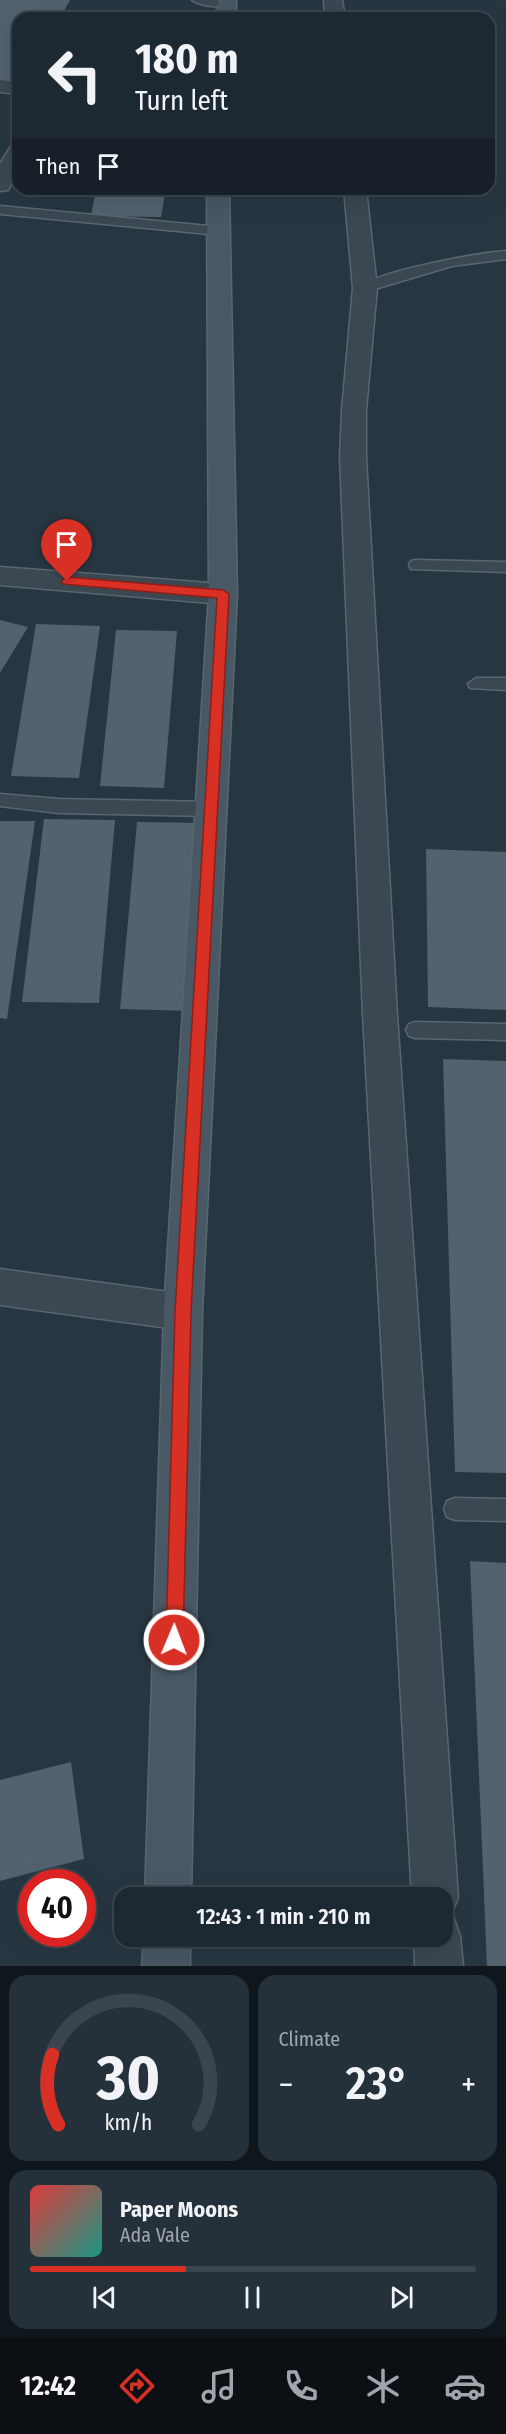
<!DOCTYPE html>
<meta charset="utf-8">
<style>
body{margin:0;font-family:"Fira Sans Condensed",sans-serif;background:#25313a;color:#f1f3f6;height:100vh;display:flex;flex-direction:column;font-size:22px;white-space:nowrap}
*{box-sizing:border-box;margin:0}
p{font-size:20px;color:#a0a6ac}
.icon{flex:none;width:33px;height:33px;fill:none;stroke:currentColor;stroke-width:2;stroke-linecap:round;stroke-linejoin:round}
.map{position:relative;height:1966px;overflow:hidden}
.details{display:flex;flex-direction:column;gap:9px;padding:9px;background:#10171c;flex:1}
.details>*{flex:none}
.banner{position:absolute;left:12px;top:12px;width:483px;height:183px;border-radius:18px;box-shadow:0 6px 24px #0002,0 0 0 2px #3b454d;background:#1d2932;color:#f1f3f6;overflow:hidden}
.speed{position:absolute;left:18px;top:1869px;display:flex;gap:12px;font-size:30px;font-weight:700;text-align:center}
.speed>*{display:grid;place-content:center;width:78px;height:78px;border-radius:50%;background:#1d2932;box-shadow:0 6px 24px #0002,0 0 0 2px #3b454d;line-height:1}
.speed .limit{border:9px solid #d22;background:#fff;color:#111}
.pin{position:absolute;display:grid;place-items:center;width:51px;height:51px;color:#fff;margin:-62px -26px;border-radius:50% 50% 50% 0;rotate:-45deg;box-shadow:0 0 6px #0007}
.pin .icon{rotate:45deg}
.me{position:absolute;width:66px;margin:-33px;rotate:1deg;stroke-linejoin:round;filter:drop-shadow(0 0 4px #0008)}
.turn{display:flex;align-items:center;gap:21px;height:126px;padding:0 24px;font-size:27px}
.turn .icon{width:78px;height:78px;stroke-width:2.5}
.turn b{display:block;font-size:42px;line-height:51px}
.then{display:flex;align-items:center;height:57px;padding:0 24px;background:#0003;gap:12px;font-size:22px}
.big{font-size:45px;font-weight:600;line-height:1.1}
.details .widget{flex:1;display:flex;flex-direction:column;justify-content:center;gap:9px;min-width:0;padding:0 21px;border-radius:18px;background:#25313a}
.details .dial{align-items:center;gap:0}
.dial svg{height:156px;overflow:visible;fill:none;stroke:#3b454d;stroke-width:7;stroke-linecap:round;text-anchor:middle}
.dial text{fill:#f1f3f6;stroke:none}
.song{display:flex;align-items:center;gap:18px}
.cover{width:72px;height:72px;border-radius:9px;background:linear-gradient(135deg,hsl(0 70% 55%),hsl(170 70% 35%))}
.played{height:6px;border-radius:3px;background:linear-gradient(90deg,#d93025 35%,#3b454d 35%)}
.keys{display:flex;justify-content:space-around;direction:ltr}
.heat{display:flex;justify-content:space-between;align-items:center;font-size:33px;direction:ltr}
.details .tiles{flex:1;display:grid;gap:9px;grid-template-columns:1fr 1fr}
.widget:last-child{grid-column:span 2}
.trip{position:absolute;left:114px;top:1887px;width:339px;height:60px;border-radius:18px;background:#1d2932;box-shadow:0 6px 24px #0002,0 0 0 2px #3b454d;font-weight:600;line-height:60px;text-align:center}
.tab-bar{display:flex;height:96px;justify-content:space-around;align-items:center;background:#0c1014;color:#a0a6ac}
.tab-bar .icon{width:42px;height:42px}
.tab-bar .selected{color:#d93025}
.tab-bar b{font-size:27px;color:#f1f3f6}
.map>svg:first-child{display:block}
</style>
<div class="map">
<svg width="506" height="1966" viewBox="0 0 506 1966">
<rect width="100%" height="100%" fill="#273742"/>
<path fill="#52626f" d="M0,0H70L60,18H18V82L0,81Z
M96,189H166L161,217L91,216Z
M0,620L28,627L0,673Z
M36,624L100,626L79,778L11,776Z
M116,630L177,631L164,788L100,786Z
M44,819L115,820L99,1003L22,1002Z
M0,821H35L7,1019L0,1018Z
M137,822L202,823L191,1011L120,1009Z
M426,849L506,852V1010L428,1007Z
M443,1059L506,1061V1473L455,1472Z
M470,1561L506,1563V1966H487Z
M71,1762L84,1859L0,1881V1780Z"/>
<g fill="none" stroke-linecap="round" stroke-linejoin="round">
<g stroke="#59666f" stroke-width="3">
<path id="lane" d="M192,0H227L232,3C224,9 200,6 192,0Z
M0,206L219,227L225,231L219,235L0,214Z
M506,251V259L452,266L365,292L359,288C376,271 478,253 506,251Z
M416,560L506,562V572L411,569L409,565L411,561Z
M476,678H506V690L470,688L468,684Z
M0,794L59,799L211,802L217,804L219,809L217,814L211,816L59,813L0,806Z
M415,1022L506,1024V1040L415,1038L409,1036L406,1030L409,1024Z
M455,1498L506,1499V1521L455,1520L447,1517L444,1509L447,1501Z"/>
</g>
<g stroke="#59666f" stroke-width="3">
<path id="street" d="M324,0H342L345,18H325Z
M0,80L18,82V94L0,92Z
M18,144V171L8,190L0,191V164L11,146Z
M344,189H366L377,288L366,410V457L397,1015L458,1898L451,1914L446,1916L454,1919L460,1936L463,1966H415L414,1936H442V1898H412L363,1015L340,457L342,410L353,288Z
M0,567L223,584L233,587L237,594L233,601L223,604L0,585Z
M0,1269L183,1294L196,1299L202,1312L196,1325L183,1330L0,1305Z"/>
</g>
<g stroke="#59666f" stroke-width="3">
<path id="secondary" d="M218,0H236V18H216Z
M207,189H229L237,594L202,1312L191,1898H145L164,1312L209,594Z
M144,1936H190V1966H142Z"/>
</g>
<use href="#lane" fill="#3b4852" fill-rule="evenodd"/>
<use href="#street" fill="#3b4852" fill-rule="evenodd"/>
<use href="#secondary" fill="#495865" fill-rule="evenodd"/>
</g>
<path fill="#d93025" stroke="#8d1f18" stroke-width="1.5" d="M67,577L223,590L229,594L191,1312L183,1640L181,1646L174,1648L168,1646L166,1640L175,1312L217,598L63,584L61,581Z"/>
</svg>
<div class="speed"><div class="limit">40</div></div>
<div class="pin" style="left:67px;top:581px;background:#d93025"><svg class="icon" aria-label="arrive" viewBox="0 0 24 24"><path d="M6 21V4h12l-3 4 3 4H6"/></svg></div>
<svg class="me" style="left:174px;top:1640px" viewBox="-20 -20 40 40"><circle r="17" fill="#d93025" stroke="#fff" stroke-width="3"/><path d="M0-11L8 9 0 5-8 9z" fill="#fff"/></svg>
<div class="trip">12:43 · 1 min · 210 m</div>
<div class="banner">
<div class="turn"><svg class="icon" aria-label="left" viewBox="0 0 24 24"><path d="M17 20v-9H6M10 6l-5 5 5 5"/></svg><div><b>180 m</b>Turn left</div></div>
<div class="then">Then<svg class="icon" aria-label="arrive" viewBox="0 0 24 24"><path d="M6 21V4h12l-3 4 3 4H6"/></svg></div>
</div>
</div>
<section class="details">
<div class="tiles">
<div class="widget dial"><svg viewBox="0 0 100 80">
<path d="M14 69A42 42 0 1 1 86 69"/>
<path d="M14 69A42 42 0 0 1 11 33" stroke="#d93025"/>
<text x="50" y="56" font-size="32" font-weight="700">30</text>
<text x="50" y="72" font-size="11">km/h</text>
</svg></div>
<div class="widget"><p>Climate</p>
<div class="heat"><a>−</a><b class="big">23°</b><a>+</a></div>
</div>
<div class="widget">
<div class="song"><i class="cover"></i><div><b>Paper Moons</b><p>Ada Vale</p></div></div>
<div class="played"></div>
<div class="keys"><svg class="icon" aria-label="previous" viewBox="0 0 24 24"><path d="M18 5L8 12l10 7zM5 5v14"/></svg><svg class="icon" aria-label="pause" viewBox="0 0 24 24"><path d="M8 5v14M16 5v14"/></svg><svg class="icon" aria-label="next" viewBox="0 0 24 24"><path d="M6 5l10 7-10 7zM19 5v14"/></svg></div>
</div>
</div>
</section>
<nav class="tab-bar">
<b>12:42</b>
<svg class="icon selected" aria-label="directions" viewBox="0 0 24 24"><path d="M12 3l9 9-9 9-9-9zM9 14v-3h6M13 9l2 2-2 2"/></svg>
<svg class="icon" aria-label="music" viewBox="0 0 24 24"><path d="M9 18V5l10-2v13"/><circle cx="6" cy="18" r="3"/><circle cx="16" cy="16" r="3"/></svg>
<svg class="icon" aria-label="phone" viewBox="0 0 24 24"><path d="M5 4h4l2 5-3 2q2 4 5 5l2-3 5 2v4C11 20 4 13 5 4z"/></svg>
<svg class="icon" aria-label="climate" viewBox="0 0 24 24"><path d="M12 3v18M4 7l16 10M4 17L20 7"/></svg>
<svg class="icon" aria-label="car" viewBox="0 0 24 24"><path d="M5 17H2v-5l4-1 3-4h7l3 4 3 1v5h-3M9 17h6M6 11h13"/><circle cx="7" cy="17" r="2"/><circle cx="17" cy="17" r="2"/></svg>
</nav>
